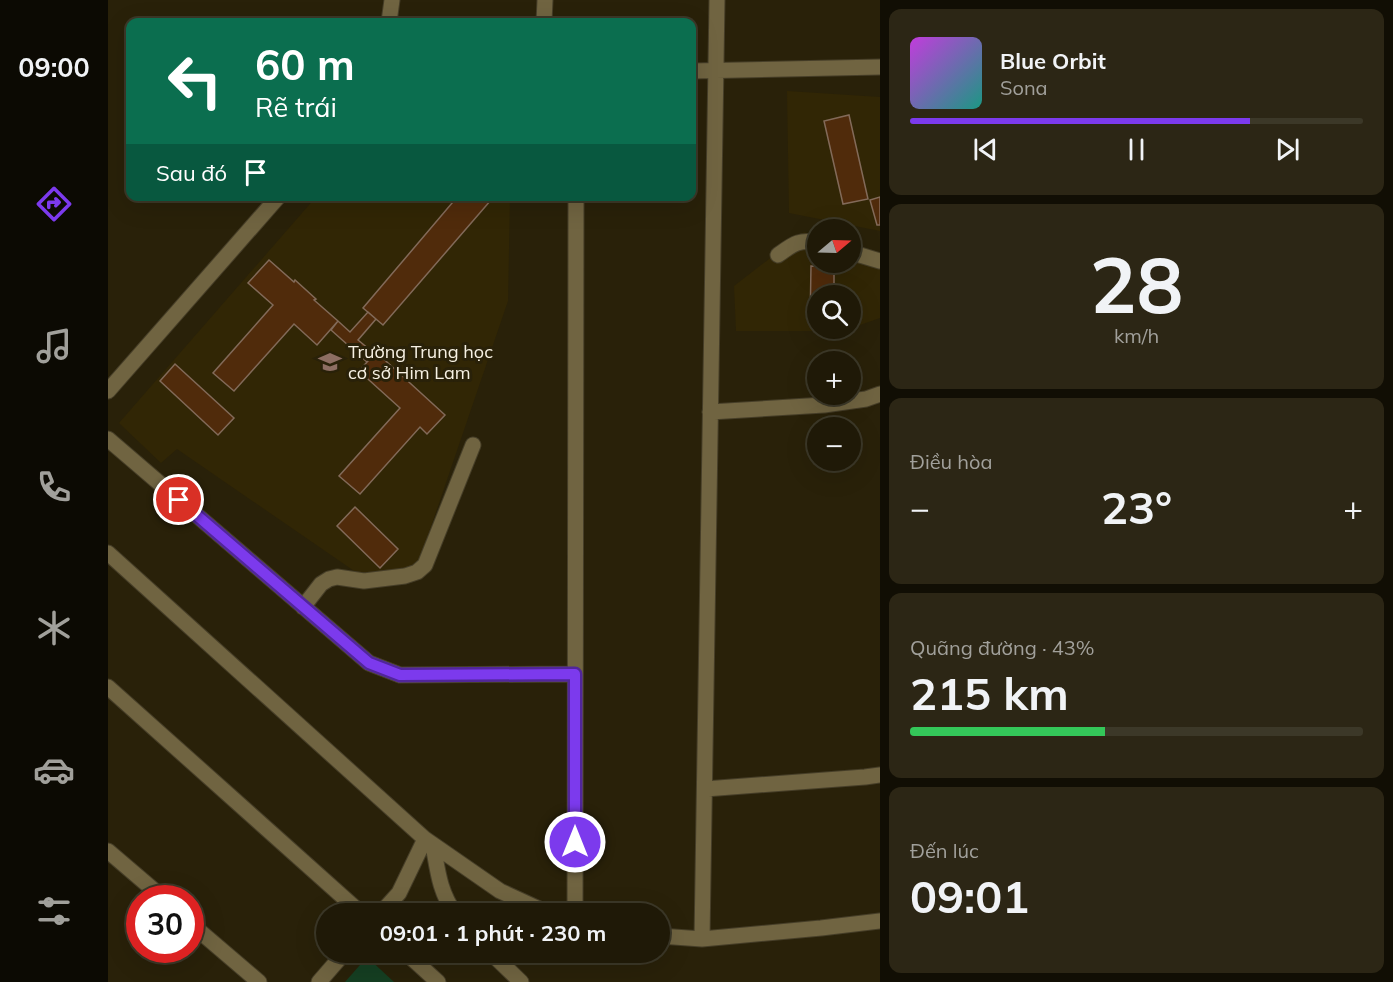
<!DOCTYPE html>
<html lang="vi">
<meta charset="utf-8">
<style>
body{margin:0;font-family:Mulish,sans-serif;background:#2c2615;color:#f1f3f6;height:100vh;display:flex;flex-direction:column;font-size:22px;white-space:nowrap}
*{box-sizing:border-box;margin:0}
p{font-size:20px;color:#a1a09b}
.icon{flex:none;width:33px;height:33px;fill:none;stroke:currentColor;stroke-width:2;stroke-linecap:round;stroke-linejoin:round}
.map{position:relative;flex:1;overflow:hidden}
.sheet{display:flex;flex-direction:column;gap:9px;padding:9px;background:#110e04;width:513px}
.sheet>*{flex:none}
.hud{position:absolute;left:18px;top:18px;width:570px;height:183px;border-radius:12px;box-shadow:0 6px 24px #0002,0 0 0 2px #3c3828;background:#0b6e4f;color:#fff;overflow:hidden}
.needle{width:39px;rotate:71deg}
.tools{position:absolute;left:699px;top:219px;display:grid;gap:12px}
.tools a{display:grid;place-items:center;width:54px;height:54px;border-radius:50%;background:#1f1907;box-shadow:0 6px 24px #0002,0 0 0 2px #3c3828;font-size:30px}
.speed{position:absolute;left:18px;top:885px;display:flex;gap:12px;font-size:30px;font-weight:700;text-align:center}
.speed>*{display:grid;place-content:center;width:78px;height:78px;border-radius:50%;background:#1f1907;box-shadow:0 6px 24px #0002,0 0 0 2px #3c3828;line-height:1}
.speed .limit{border:9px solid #d22;background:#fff;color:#111}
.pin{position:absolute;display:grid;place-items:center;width:51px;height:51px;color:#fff;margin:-26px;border:3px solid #fff;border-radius:50%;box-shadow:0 2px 6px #0007}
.me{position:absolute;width:66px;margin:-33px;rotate:0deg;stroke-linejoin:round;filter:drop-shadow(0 0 4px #0008)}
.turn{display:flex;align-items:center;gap:21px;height:126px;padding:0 30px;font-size:27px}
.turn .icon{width:78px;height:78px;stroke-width:2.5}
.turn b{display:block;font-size:42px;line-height:51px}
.then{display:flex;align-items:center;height:57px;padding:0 30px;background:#0003;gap:12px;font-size:22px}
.big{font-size:45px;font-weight:700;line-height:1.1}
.sheet .card{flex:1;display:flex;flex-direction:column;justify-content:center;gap:9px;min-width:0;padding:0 21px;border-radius:12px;background:#2c2615}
.sheet .dial{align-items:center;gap:0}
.dial b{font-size:78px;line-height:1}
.song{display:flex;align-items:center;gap:18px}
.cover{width:72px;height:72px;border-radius:9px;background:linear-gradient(135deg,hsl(290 70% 55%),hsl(170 70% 35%))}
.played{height:6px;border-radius:3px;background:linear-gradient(90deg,#7c3aed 75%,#3c3828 75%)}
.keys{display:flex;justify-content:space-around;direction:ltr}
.heat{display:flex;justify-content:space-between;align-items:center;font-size:33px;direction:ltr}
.charge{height:9px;border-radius:4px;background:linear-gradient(90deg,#34c759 43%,#3c3828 0)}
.trip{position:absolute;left:208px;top:903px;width:354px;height:60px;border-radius:30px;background:#1f1907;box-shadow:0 6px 24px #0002,0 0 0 2px #3c3828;font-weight:700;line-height:60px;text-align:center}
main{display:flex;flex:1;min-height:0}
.menu{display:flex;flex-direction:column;width:108px;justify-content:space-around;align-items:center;background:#0c0a03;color:#a1a09b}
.menu .icon{width:42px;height:42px}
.menu .current{color:#7c3aed}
.menu b{font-size:27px;color:#f1f3f6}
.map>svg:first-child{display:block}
</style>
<main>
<nav class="menu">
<b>09:00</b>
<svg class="icon current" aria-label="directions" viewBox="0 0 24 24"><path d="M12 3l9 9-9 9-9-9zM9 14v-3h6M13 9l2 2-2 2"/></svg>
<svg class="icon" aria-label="music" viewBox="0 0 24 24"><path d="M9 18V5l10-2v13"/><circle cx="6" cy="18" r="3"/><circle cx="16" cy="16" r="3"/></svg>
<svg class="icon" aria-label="phone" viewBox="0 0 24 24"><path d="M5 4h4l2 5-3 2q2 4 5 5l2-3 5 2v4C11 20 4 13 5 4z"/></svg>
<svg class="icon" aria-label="climate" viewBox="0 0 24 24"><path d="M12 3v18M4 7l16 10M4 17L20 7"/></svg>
<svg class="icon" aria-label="car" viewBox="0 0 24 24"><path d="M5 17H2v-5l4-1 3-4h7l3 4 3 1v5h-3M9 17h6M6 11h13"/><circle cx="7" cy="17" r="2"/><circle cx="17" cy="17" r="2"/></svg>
<svg class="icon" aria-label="filters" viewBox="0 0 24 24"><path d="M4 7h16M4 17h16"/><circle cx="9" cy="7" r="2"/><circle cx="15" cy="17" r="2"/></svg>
</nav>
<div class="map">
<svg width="772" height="982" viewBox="0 0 772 982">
<rect width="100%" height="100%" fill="#292109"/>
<path fill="#312605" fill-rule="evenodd" d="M679,91L772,97V231L681,213Z
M208,197H402L400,301L312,559L304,566L291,570L252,575L69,449L53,463L11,423Z
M696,232L709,236L710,262H742L743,245L772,253V318L735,331H628L626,286ZM710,296H742V328H710Z"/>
<path fill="#153f22" d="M259,957L286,982H237Z"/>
<path fill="#502b0b" stroke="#826a59" stroke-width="1.5" d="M741,115L760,199L735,204L716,121Z
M350,196H379L383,200L275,325L255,308Z
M772,197V225H769L762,200Z
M161,260L186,282L187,280L208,299L206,300L230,321L209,345L186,324L126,391L105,373L165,305L140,283Z
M703,266L726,267V296H710V325H702Z
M260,312L268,319L250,340L267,354L259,362L223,330L230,321L242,332Z
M268,352L337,415L319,434L312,427L252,494L231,476L292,408L251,371Z
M67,364L126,418L110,435L52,381Z
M247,507L290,549L272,568L229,526Z"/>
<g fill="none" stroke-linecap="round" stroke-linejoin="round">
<g stroke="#463e28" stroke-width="17">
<path id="minor" d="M281,22L284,0
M436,22L437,0
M584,71L772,67
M742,252L772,261
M670,255C684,245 692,238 710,243
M0,391L171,196
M602,412L716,405L758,399L772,394
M0,439L261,663L292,675L467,674
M0,553L317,839L392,891L442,914
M195,607L213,584L221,579L229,577L256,581L297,576L309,572L317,565L365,445
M0,687L254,914
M597,789L757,777L772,775
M325,845C330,872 331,890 347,914
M0,851L55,898
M272,914L291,893L317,839
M467,914L468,196
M82,923L151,982
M552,936L594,939L713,928L772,921
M594,939L609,0
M297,952L330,982
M382,952L413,982
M211,982L237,952"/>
</g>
<use href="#minor" stroke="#706441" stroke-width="15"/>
</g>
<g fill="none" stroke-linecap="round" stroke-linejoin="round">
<g stroke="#51269a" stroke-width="15">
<path id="route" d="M71,500L261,663L292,675L467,674V842"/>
</g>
<use href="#route" stroke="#7c3aed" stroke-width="10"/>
</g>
<defs>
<g id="school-bare" transform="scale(1.8)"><path d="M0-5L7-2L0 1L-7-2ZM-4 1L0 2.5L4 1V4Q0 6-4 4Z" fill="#8d6e63" stroke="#292109" stroke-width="2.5" paint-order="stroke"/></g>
</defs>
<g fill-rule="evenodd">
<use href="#school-bare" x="222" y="362"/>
</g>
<g text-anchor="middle" stroke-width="6" stroke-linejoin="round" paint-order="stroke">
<g font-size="18" fill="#f7f1e3" stroke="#292109" text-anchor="start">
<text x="240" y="358">Trường Trung học<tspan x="240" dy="21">cơ sở Him Lam</tspan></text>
</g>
</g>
</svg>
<div class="tools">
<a><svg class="needle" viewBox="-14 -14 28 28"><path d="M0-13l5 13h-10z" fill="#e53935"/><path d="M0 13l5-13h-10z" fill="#a1a09b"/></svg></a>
<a><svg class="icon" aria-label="search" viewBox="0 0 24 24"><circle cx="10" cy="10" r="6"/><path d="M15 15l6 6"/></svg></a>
<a>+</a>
<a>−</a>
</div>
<div class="speed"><div class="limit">30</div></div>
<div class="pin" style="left:71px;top:500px;background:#d93025"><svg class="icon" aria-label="arrive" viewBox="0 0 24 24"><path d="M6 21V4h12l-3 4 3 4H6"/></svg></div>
<svg class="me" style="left:467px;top:842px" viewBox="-20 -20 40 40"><circle r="17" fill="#7c3aed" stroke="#fff" stroke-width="3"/><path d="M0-11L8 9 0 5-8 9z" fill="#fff"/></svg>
<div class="trip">09:01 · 1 phút · 230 m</div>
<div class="hud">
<div class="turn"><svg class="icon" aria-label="left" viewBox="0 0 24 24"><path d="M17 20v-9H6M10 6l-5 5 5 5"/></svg><div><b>60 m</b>Rẽ trái</div></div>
<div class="then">Sau đó<svg class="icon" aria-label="arrive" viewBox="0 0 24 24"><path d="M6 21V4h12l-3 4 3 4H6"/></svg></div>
</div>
</div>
<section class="sheet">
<div class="card">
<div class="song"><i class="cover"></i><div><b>Blue Orbit</b><p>Sona</p></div></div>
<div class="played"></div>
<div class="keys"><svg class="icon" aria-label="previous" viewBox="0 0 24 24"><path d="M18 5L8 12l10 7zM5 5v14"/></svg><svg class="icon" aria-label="pause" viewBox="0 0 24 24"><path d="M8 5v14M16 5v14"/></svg><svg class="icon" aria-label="next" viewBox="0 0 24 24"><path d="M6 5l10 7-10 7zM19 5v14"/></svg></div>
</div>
<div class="card dial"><b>28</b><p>km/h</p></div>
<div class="card"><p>Điều hòa</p>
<div class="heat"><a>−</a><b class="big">23°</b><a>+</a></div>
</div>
<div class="card"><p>Quãng đường · 43%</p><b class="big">215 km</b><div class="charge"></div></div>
<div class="card"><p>Đến lúc</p><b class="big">09:01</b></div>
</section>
</main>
